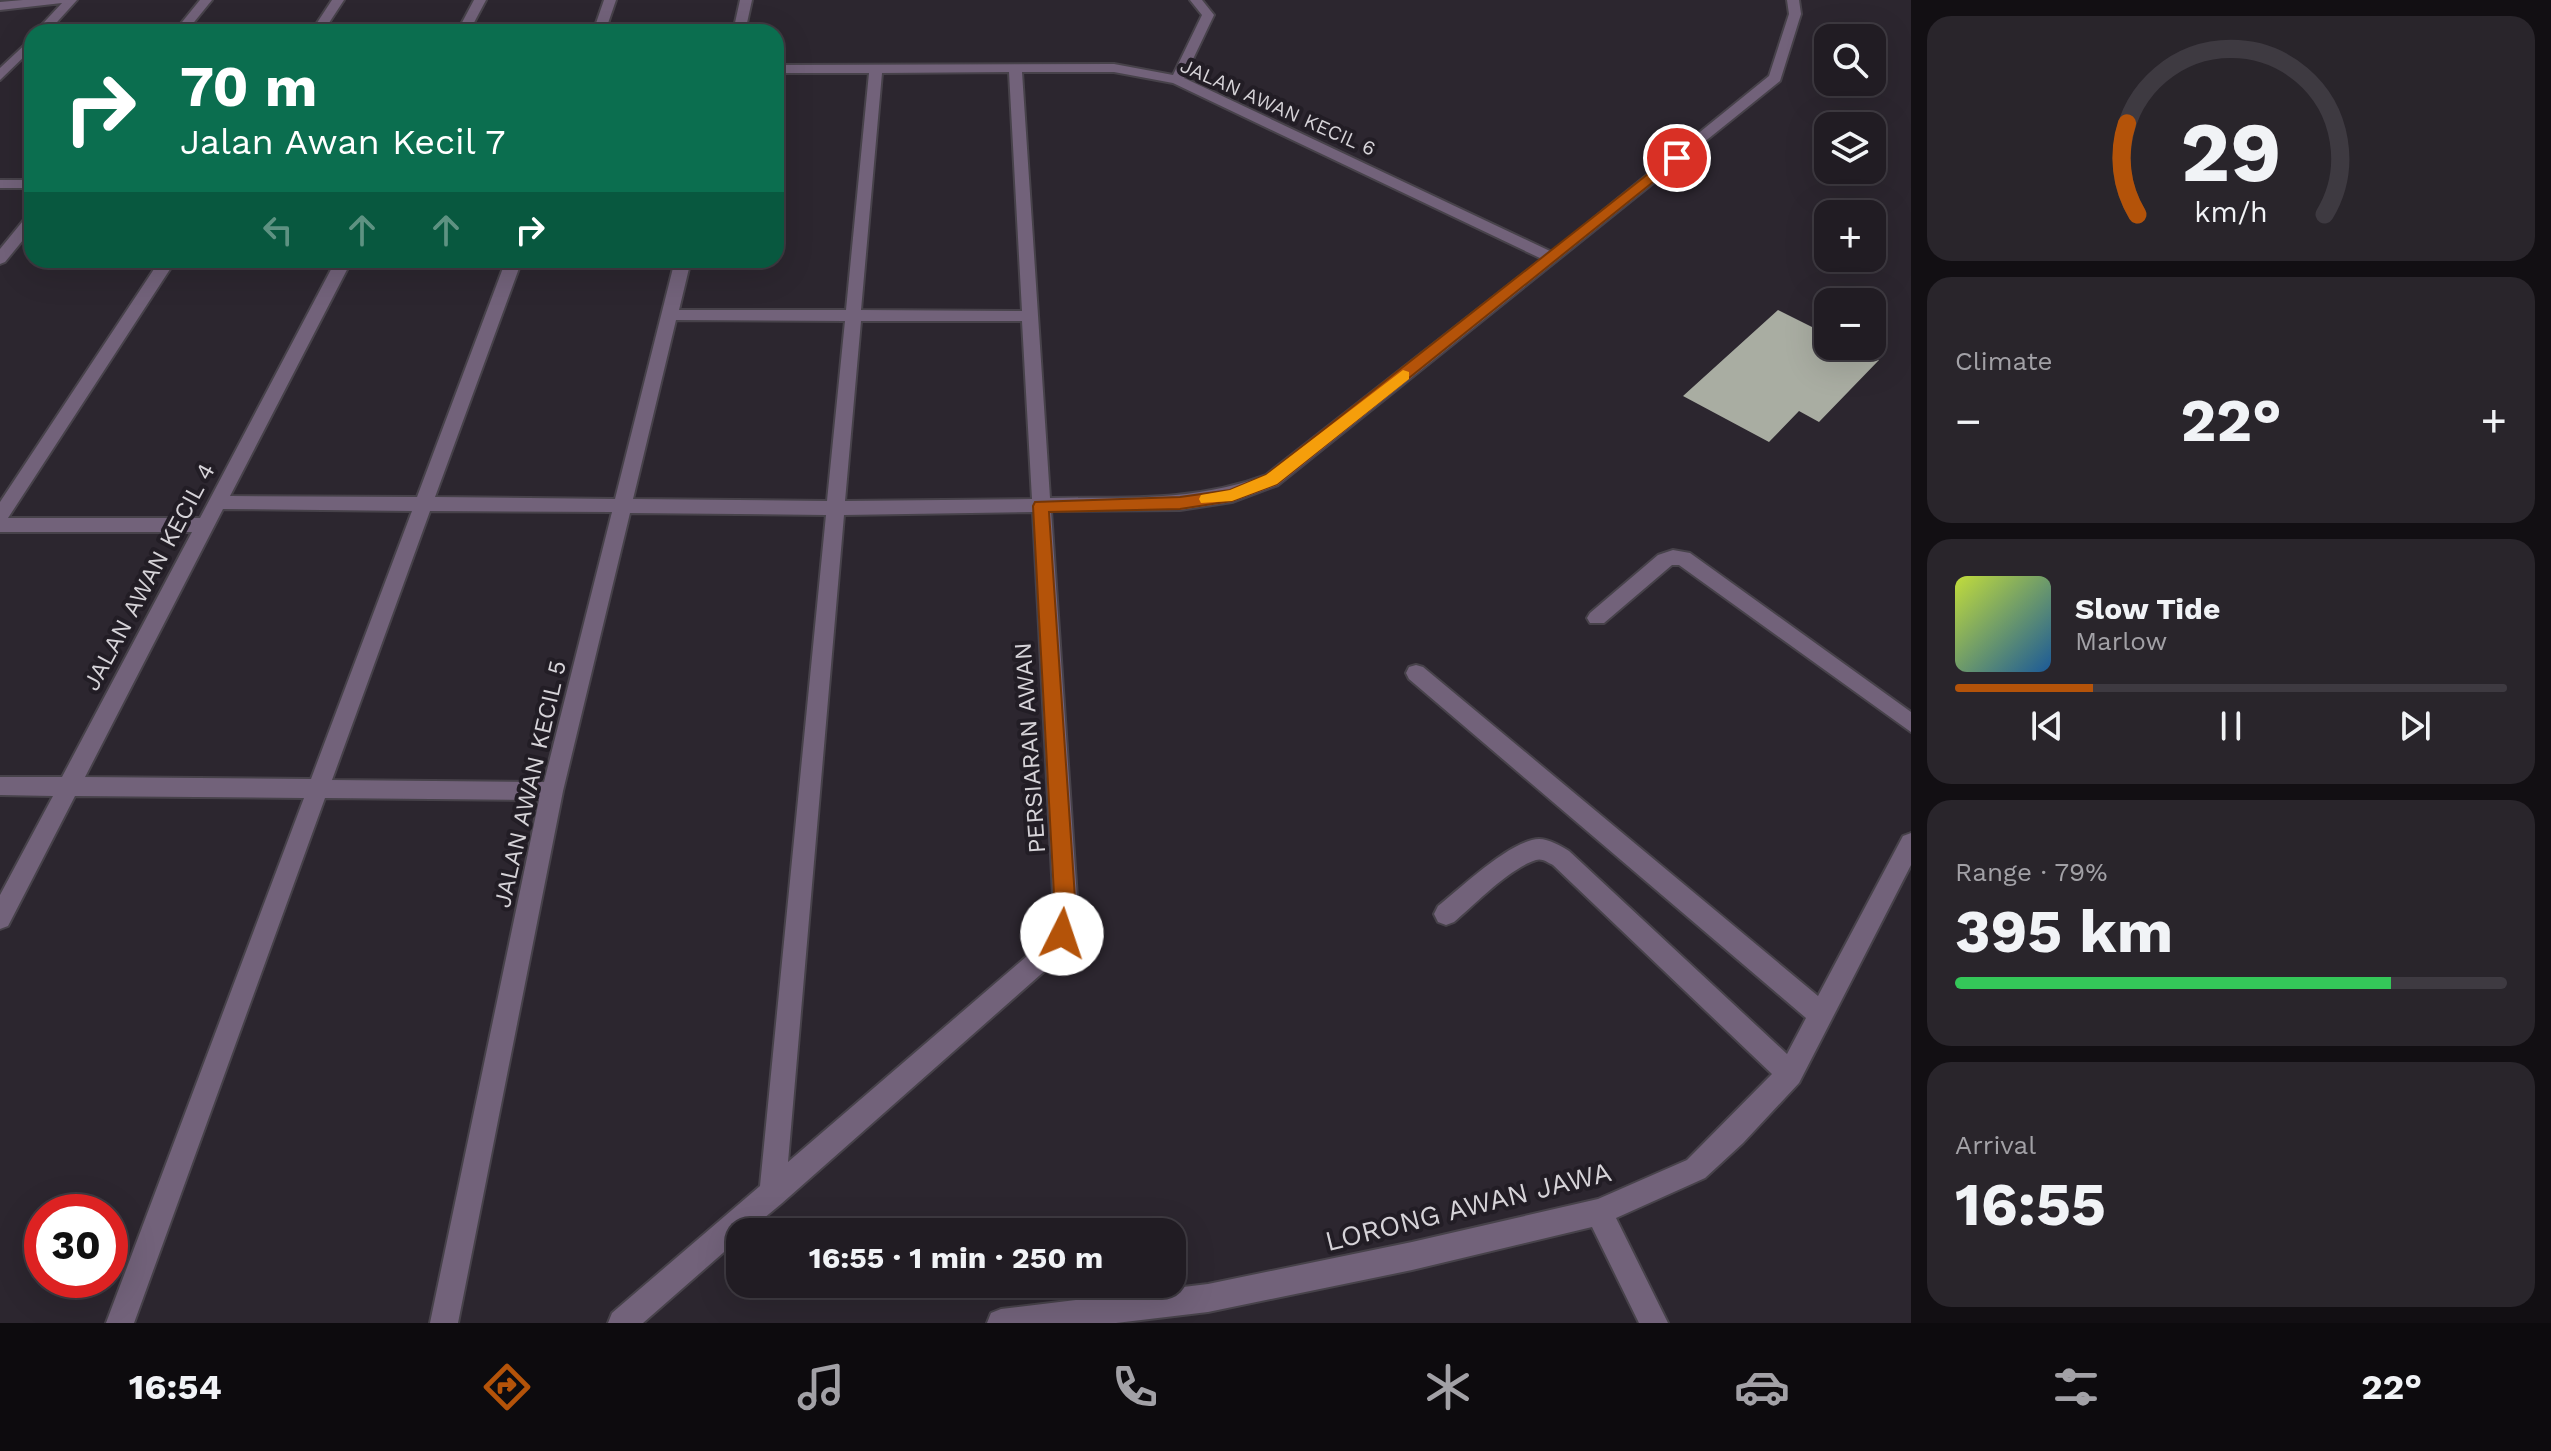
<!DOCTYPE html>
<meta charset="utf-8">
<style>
body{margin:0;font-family:"Work Sans",sans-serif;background:#29252b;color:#f1f3f6;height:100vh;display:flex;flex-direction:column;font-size:30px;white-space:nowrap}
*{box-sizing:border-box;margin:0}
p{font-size:26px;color:#a2a1a6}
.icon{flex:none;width:44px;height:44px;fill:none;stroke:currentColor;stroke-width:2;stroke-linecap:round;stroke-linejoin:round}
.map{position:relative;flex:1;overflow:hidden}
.sheet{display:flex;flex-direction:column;gap:16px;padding:16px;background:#120f13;width:640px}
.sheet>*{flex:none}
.banner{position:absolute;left:24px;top:24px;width:760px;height:244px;border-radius:24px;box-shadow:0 8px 32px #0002,0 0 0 2px #3e3a41;background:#0b6e4f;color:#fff;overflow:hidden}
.buttons{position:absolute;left:1814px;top:24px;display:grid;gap:16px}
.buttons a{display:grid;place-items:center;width:72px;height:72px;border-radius:16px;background:#211c23;box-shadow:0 8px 32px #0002,0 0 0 2px #3e3a41;font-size:40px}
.speed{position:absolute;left:24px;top:1194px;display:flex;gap:16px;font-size:40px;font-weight:700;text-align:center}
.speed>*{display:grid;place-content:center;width:104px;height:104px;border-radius:50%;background:#211c23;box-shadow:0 8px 32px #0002,0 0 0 2px #3e3a41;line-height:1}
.speed .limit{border:12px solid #d22;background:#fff;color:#111}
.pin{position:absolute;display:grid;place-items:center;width:68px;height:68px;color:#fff;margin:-34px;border:4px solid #fff;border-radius:50%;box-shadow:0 2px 8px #0007}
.me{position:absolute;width:88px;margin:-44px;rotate:4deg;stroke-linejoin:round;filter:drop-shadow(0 0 6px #0008)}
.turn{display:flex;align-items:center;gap:28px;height:168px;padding:0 24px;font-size:36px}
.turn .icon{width:104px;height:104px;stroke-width:2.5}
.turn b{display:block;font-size:56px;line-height:68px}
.lanes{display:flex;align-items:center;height:76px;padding:0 24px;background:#0003;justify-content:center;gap:40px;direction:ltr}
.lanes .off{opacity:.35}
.big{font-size:60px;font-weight:700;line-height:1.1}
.sheet .card{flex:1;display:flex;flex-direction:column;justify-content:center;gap:12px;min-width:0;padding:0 28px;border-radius:24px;background:#29252b}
.sheet .dial{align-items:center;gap:0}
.dial svg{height:208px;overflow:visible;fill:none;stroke:#3e3a41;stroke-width:7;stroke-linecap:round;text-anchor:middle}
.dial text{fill:#f1f3f6;stroke:none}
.song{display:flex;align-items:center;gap:24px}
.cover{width:96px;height:96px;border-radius:12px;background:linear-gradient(135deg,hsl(70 70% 55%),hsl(210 70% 35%))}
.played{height:8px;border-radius:4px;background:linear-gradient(90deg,#b45309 25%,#3e3a41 25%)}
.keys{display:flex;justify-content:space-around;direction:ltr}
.heat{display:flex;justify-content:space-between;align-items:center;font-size:44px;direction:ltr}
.charge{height:12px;border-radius:6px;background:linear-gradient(90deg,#34c759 79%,#3e3a41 0)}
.trip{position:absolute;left:726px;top:1218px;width:460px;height:80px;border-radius:24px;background:#211c23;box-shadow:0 8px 32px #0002,0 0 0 2px #3e3a41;font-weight:700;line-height:80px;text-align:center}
.dock{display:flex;height:128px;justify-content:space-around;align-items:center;background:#0d0b0e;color:#a2a1a6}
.dock .icon{width:56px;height:56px}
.dock .current{color:#b45309}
.dock b{font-size:36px;color:#f1f3f6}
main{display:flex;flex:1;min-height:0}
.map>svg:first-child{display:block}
</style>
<main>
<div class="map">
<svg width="1911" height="1323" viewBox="0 0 1911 1323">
<rect width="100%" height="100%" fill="#2c262f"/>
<path fill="#a9ada2" d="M1778,310L1828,335V346H1850L1879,360L1819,422L1799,411L1769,442L1683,396Z"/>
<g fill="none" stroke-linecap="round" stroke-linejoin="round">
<g stroke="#47424a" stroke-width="4">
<path id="minor" d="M23,0H77L48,32H35L62,3L0,10V2Z
M200,0H212L186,32H174Z
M332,0H344L323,32H311Z
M474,0H486L469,32H457Z
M604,0H616L605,32H593Z
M740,0H752L745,32H733Z
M1190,0H1202L1214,15L1184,78L1552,252L1769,76L1789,14L1787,0H1799L1801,14L1780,81L1278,485L1232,502L1180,510L1051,511L1078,913L1074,934L1057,960L781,1204L747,1232H740V1238L643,1323H608L612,1313L760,1186L826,515L630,513L563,791L458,1323H430L539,800L325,798L134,1323H106L304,798L75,796L8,926L0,929V895L53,796L0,795V777H62L192,532H0V502L160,260H176L8,518H200L336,260H352L230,496L417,497L506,260H522L435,497L615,499L675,260H691L679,310H846L869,73H776V65L1114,64L1173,75L1202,15ZM1009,72L1022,311L861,310L882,73ZM1022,72H1114L1173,83L1542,259L1266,475C1195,502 1125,497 1050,498ZM676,320L845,321L827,501L633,499ZM861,321H1022L1032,499L845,501ZM223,509L412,511L311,779L85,777ZM430,511L612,512L544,782L332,780ZM1033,512L1054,913L1051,930L1041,944L788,1162L844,515Z
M32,38V49L0,80V68Z
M0,180H32V188H0Z
M32,215V229L5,262L0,264V249L27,216Z
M1673,550L1690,553L1911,712V732L1679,565H1672L1604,623H1590L1587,618L1590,613L1658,555Z
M1416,665L1423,667L1818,996L1903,836L1911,833V865L1799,1083L1743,1143L1705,1178L1616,1218L1668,1323H1639L1592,1227L1412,1270L1208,1312L1116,1323H987L991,1313L1001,1309L1208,1284L1412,1242L1598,1199L1687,1160L1772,1074L1553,865C1547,862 1542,858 1536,860C1510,868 1475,904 1454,922L1446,925L1438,922L1434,914L1438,906C1461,888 1510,840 1539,839C1549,839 1561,846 1569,851L1787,1054L1806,1018L1409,679L1406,673L1409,667Z"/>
</g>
<use href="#minor" fill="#72627a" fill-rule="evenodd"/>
</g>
<path fill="#b45309" stroke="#753606" stroke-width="2" d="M1672,155L1683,158L1277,484L1232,501L1180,509L1049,512L1076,913L1069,941L1062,944L1054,941L1051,934L1055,913L1033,506L1035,502L1180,497L1230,490L1266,475Z"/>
<path fill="#f59e0b" d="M1403,370L1409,372V379L1277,484L1232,501L1201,503L1199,499L1201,495L1230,490L1266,475Z"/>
<g text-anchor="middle" stroke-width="8" stroke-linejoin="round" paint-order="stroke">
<g font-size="20" fill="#d6d3d8" stroke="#221d25">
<text transform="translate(1278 107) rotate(24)" y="7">JALAN AWAN KECIL 6</text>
</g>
<g font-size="24" fill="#d6d3d8" stroke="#221d25">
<text transform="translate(149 577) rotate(-62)" y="8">JALAN AWAN KECIL 4</text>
<text transform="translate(1030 748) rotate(-94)" y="8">PERSIARAN AWAN</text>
<text transform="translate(530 784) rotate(-77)" y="8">JALAN AWAN KECIL 5</text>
</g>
<g font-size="28" fill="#d6d3d8" stroke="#221d25">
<text transform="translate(1468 1206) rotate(-14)" y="10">LORONG AWAN JAWA</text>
</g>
</g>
</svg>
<div class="buttons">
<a><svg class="icon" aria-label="search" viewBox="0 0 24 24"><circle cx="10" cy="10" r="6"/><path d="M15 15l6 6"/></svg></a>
<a><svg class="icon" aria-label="layers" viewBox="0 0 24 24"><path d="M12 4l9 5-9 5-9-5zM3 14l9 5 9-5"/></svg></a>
<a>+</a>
<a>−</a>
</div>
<div class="speed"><div class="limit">30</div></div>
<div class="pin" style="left:1677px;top:158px;background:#d93025"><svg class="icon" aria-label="arrive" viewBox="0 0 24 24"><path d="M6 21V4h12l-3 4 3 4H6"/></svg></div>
<svg class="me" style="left:1062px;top:934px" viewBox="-20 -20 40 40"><circle r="19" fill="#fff"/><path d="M0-13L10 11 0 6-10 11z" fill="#b45309"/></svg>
<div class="trip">16:55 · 1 min · 250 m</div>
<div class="banner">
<div class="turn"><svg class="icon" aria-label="right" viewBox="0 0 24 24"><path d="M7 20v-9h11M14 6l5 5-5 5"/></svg><div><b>70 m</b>Jalan Awan Kecil 7</div></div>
<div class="lanes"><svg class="icon off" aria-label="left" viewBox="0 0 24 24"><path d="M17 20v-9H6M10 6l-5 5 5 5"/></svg><svg class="icon off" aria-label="ahead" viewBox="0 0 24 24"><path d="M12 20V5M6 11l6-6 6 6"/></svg><svg class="icon off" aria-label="ahead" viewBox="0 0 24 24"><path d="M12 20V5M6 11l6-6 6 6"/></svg><svg class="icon" aria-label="right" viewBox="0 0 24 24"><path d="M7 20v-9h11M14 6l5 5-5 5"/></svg></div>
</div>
</div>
<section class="sheet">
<div class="card dial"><svg viewBox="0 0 100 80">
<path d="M14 69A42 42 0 1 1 86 69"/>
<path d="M14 69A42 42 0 0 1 10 34" stroke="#b45309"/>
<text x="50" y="56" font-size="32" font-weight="700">29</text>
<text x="50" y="72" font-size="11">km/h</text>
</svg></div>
<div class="card"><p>Climate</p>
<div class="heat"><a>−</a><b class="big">22°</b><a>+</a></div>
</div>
<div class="card">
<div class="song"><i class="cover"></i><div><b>Slow Tide</b><p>Marlow</p></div></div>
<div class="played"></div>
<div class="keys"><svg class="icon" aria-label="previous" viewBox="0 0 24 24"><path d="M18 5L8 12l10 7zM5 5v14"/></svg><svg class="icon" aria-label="pause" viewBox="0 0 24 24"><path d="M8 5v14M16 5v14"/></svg><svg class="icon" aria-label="next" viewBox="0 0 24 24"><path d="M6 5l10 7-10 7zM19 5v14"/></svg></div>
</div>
<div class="card"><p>Range · 79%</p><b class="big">395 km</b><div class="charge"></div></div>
<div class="card"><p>Arrival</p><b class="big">16:55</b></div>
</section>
</main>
<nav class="dock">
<b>16:54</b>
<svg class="icon current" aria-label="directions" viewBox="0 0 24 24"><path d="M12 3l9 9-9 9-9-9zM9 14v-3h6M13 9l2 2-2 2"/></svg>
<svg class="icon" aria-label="music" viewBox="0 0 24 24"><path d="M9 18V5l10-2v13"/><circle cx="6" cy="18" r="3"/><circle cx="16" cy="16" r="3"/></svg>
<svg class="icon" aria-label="phone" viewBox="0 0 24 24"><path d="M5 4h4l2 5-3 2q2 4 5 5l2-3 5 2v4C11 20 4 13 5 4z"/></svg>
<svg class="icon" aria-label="climate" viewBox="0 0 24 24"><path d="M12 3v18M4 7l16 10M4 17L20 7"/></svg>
<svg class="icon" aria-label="car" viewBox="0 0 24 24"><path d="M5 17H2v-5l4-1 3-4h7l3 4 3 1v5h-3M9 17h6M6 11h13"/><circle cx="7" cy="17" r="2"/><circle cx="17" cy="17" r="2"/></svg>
<svg class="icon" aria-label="filters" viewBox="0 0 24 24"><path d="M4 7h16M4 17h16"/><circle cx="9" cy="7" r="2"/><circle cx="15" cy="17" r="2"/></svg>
<b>22°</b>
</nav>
